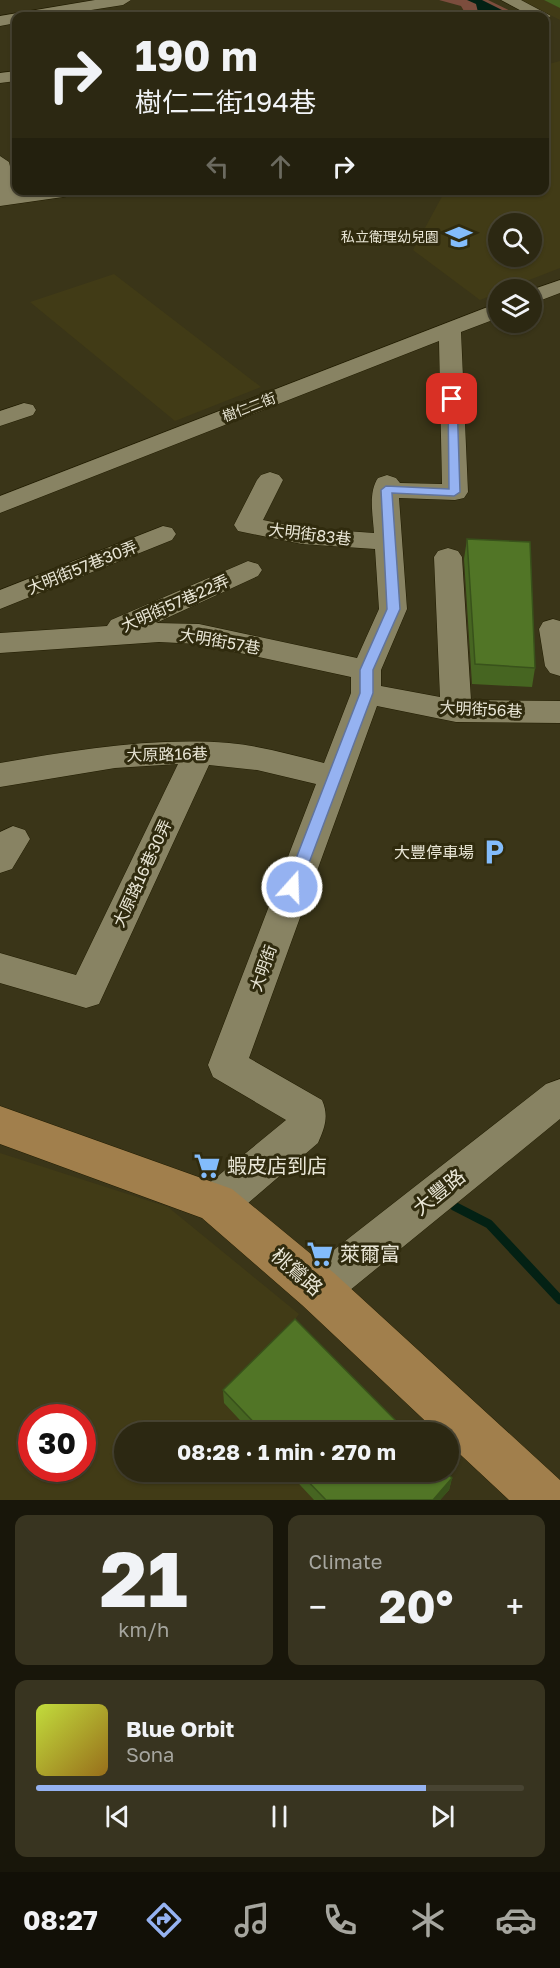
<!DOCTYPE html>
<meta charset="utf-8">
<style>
body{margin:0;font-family:"Golos Text","Noto Sans TC",sans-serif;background:#383420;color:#f1f3f6;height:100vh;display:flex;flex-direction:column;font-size:22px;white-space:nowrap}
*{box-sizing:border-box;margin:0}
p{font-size:20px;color:#a6a69f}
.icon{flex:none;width:33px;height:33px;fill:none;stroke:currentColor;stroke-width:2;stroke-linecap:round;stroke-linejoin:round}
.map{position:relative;height:1500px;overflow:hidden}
.sheet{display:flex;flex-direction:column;gap:15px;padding:15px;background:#18160a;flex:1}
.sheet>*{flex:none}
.guide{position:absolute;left:12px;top:12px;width:537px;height:183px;border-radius:12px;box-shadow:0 2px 4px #0004,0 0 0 2px #484432;background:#2c2812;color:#f1f3f6;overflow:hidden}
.tools{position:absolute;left:488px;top:213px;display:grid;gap:12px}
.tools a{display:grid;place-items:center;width:54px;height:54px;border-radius:50%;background:#2c2812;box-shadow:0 2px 4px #0004,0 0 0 2px #484432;font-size:30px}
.speed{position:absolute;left:18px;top:1404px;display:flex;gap:12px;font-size:30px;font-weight:700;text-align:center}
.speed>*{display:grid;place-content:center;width:78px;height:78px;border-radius:50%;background:#2c2812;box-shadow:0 2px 4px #0004,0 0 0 2px #484432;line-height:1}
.speed .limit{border:9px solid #d22;background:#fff;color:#111}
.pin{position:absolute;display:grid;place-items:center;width:51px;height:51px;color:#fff;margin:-26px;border-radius:12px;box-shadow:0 3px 9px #0006}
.me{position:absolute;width:66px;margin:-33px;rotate:20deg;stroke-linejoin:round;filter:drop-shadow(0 0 4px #0008)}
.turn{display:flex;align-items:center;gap:21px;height:126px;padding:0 24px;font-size:27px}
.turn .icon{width:78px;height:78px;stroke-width:2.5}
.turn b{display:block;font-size:42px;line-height:51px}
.lanes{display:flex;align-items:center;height:57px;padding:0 24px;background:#0003;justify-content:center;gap:30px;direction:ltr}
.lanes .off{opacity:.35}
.big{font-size:45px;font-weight:700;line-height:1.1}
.sheet .card{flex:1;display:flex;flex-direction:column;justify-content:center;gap:9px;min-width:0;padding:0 21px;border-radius:12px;background:#383420}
.sheet .dial{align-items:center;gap:0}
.dial b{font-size:78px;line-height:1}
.song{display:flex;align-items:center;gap:18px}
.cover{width:72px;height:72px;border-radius:9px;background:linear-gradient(135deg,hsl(70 70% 55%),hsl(40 70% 35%))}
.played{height:6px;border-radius:3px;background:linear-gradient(90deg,#95b2f1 80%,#484432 80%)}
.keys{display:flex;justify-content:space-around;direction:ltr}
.heat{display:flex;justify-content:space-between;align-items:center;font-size:33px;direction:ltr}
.sheet .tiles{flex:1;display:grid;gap:15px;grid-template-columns:1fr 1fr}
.card:last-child{grid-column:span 2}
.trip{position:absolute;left:114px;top:1422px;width:345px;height:60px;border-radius:30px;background:#2c2812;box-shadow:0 2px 4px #0004,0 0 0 2px #484432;font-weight:700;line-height:60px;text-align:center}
.dock{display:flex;height:96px;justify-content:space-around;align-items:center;background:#121007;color:#a6a69f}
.dock .icon{width:42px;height:42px}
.dock .on{color:#95b2f1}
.dock b{font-size:27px;color:#f1f3f6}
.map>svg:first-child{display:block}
</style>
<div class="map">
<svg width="560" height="1500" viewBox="0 0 560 1500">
<rect width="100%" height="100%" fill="#3a3518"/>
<path fill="#413b16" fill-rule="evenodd" d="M520,0H560V20Z
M560,61V268L506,289L498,290V293L480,300L413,250L445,191L544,190L545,65ZM498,224H531V256H498Z
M114,274L261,387L175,421L30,302Z
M0,1153L168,1207L299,1314L235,1403L265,1432H124V1472H306L335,1500H0ZM32,1418H82V1468H32Z"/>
<path fill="#7c4d3d" d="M439,0H488L521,16H467L461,6Z"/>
<path fill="#032114" d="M467,0H482L514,16H479L476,4Z"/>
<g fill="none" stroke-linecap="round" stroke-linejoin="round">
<path stroke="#032114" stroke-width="9" d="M454,1206L489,1224L560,1300"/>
<g stroke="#211c01" stroke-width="1">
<path id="minor" d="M95,0H131L123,5L53,16H16V23L0,26V16Z
M501,0H521L551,16L544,20V16H531Z
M16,71V81L0,83V73Z
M0,156L9,162L16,192L79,190L70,196L0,206Z
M560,280V293L531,304V290Z
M498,303V318L461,332L468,492L464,498L455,500L399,498L407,609L381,670V686L440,697L434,557L438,551L448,548L458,551L462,557L471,700L560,701V723L456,722L377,706L249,1058L322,1100C329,1116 325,1127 318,1143L232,1217L217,1222L202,1217L196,1203L202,1189L286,1120L213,1077L208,1065L316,784L257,770L209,765L99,1004L86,1008L0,983V953L76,975L178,764L115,768L0,787V763C76,750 152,737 229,743C261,746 293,755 324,763L351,693V677L199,644L159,642L0,653V633L107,626L111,620L248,561L258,564L262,570L258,576L156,623L199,624L357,658L379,609L375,549L302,544L238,531L234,525L257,480L261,475L270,472L279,475L283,480L263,520L302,528L374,533C373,516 368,492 378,478L387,475L396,478L400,483L442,484L439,341L0,513V496Z
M24,403L33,405L36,410L33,415L0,426V411Z
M163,526L172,528L176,534L172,540L0,609V590Z
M553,619L560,621V676L550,673L545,666L539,629L543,622Z
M13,826L25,830L30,839L12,869L0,873V832Z
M560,1079V1119L333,1304L318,1310L303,1304L296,1289L303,1274L546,1084Z"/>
</g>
<g stroke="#211c01" stroke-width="1">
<path id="major" d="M0,1106L232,1189L334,1273L560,1480V1500H509L448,1443V1432H437L302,1305L202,1218L0,1144Z"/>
</g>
<use href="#minor" fill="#888363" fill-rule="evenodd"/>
<use href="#major" fill="#a17f4c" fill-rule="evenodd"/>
</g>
<path fill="#466521" d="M544,0H560V8Z
M467,539L535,668L532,687L472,684L464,559Z
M223,1390L407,1432H251L224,1403Z
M288,1472H446L452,1478L449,1490L440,1500H314Z"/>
<path fill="#39521b" d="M452,1478L449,1490L440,1500H433Z"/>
<path fill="#517526" stroke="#39521b" stroke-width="1.5" d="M467,539L530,542L535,668L475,664Z
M295,1319L407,1432H263L223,1390Z
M299,1472H446L452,1478L433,1500H326Z"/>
<path fill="#95b2f1" stroke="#61749d" stroke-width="1.5" d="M448,396L457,399L460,492L454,496L392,493L400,609L373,670V693L300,887L292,893L285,887L360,693V670L387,609L381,490L386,486L449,489Z"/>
<defs>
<g id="school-bare" transform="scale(2.07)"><path d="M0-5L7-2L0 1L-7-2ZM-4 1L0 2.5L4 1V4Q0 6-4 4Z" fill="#83bcfb" stroke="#302b0e" stroke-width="2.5" paint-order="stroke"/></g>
<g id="parking-bare" transform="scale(2.07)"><path d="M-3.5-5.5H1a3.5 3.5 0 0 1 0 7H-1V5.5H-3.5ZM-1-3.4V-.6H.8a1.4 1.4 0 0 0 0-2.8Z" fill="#83bcfb" stroke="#302b0e" stroke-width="2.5" paint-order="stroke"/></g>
<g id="supermarket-bare" transform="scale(2.07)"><path d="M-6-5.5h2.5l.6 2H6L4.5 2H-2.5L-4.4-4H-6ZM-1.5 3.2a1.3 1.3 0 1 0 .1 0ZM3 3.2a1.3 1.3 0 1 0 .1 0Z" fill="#83bcfb" stroke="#302b0e" stroke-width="2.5" paint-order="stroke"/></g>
</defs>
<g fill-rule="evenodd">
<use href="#school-bare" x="459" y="237"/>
<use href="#parking-bare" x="494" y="852"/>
<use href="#supermarket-bare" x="207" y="1166"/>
<use href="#supermarket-bare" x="320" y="1254"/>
</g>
<g text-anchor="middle" stroke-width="6" stroke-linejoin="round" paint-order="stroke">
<g font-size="14" fill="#e9e6d6" stroke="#302b0e" text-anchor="end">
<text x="439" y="242">私立衛理幼兒園</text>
</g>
<g font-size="14" fill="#e9e6d6" stroke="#302b0e">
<text transform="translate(249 407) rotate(-21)" y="5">樹仁二街</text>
</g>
<g font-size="16" fill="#e9e6d6" stroke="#302b0e">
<text transform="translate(310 534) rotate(7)" y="6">大明街83巷</text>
<text transform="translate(82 567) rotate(-22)" y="6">大明街57巷30弄</text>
<text transform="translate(175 603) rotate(-24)" y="6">大明街57巷22弄</text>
<text transform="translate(220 641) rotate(10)" y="6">大明街57巷</text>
<text transform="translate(481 709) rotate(3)" y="6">大明街56巷</text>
<text transform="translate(167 754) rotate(-1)" y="6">大原路16巷</text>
<text transform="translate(142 873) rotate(-65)" y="6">大原路16巷30弄</text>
<text transform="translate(263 968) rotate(-70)" y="6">大明街</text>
</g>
<g font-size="16" fill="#e9e6d6" stroke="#302b0e" text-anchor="end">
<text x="474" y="858">大豐停車場</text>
</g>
<g font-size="20" fill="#e9e6d6" stroke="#302b0e" text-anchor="start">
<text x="227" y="1173">蝦皮店到店</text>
<text x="340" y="1261">萊爾富</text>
</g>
<g font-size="20" fill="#e9e6d6" stroke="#302b0e">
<text transform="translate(439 1192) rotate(-39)" y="7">大豐路</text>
<text transform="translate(297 1272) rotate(41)" y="7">桃鶯路</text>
</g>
</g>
</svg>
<div class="tools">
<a><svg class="icon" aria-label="search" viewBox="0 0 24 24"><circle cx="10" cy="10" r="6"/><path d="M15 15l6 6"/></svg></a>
<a><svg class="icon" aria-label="layers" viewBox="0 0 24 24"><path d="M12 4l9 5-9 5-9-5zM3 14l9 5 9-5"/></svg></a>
</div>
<div class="speed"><div class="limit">30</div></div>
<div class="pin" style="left:452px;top:399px;background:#d93025"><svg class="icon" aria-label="arrive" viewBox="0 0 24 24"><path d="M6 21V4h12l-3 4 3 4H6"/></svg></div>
<svg class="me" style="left:292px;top:887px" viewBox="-20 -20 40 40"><circle r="17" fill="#95b2f1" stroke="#fff" stroke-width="3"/><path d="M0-11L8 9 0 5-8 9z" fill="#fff"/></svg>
<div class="trip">08:28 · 1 min · 270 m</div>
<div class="guide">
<div class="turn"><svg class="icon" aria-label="right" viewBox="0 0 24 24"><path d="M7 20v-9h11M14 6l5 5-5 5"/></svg><div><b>190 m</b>樹仁二街194巷</div></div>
<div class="lanes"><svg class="icon off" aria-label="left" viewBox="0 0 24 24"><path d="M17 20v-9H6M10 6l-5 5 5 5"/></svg><svg class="icon off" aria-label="ahead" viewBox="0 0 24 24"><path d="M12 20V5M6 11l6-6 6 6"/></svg><svg class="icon" aria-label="right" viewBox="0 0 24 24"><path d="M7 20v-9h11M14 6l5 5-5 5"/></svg></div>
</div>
</div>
<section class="sheet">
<div class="tiles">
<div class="card dial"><b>21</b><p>km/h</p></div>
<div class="card"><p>Climate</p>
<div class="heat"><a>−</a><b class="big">20°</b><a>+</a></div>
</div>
<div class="card">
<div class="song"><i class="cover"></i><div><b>Blue Orbit</b><p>Sona</p></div></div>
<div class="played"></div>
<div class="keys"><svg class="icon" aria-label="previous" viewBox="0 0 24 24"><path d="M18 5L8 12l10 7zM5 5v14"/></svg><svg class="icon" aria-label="pause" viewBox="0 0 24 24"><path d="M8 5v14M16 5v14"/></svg><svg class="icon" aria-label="next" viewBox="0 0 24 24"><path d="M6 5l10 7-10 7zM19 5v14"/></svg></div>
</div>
</div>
</section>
<nav class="dock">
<b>08:27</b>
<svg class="icon on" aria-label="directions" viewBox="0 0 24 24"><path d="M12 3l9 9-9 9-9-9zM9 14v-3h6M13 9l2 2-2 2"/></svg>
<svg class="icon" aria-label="music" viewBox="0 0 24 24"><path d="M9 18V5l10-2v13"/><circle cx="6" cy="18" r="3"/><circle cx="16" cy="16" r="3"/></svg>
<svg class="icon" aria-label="phone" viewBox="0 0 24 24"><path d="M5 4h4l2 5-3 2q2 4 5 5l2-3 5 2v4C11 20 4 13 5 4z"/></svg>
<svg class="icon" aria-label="climate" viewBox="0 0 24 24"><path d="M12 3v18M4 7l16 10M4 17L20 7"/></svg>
<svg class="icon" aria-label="car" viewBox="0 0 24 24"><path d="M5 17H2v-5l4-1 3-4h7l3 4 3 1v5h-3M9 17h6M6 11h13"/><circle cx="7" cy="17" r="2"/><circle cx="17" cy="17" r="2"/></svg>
</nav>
